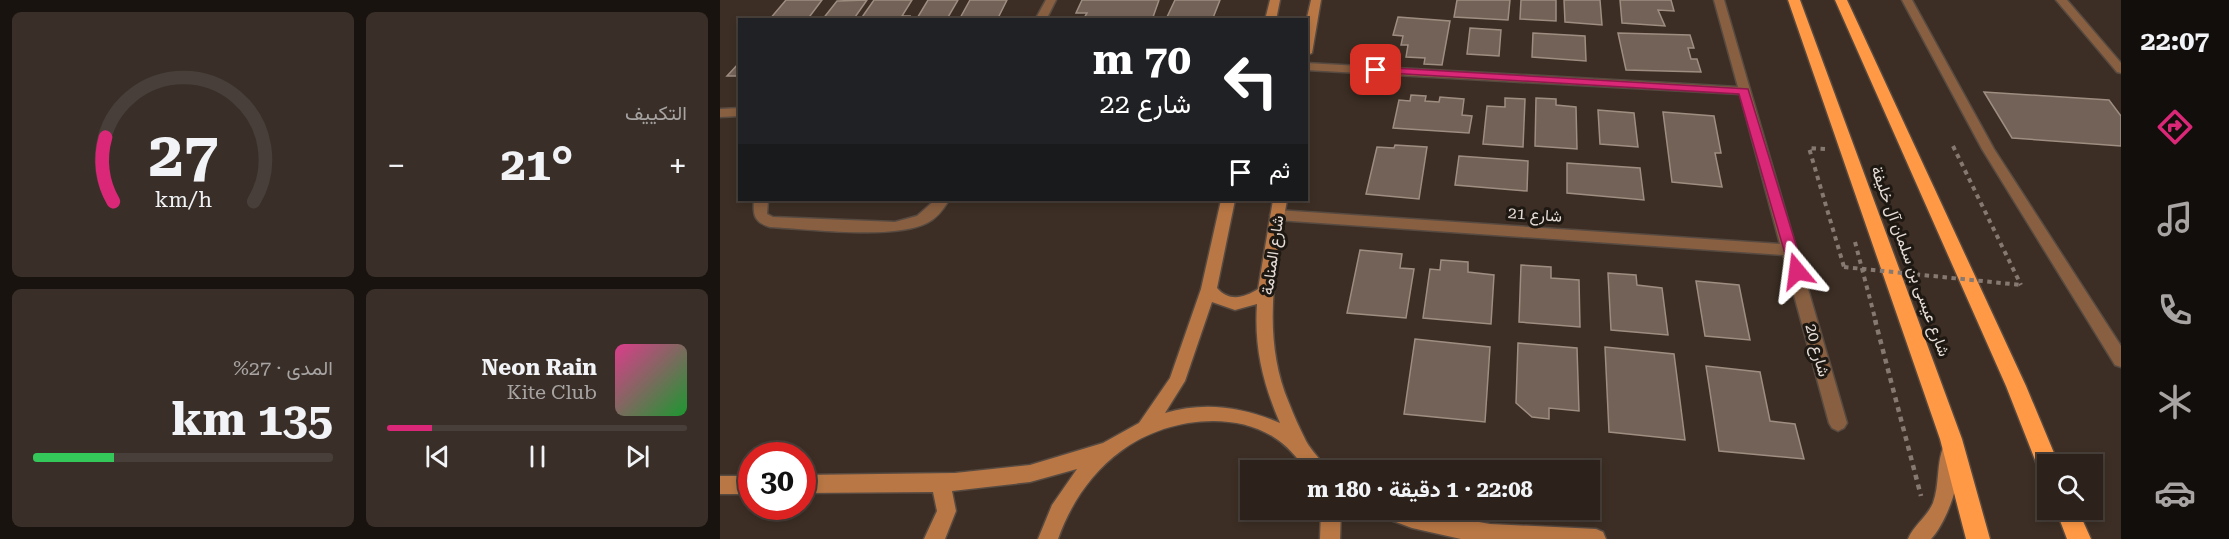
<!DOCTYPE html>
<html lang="ar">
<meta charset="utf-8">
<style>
body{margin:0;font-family:"Roboto Serif",Vazirmatn,serif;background:#392f28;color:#f1f3f6;direction:rtl;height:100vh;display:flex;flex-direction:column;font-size:22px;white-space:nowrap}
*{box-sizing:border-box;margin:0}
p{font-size:20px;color:#a7a4a3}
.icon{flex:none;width:33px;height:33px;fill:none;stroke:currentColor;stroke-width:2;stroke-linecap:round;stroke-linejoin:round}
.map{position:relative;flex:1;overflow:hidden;direction:ltr}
.panel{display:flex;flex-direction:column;gap:12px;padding:12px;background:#19130f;width:720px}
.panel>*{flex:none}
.guide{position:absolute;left:18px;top:18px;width:570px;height:183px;border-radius:0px;box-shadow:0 3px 9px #0003,0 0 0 2px #483f3a;direction:rtl;background:#202124;color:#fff;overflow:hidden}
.fabs{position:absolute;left:1317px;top:454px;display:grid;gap:12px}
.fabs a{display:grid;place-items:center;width:66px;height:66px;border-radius:0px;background:#2d221b;box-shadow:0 3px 9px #0003,0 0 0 2px #483f3a;font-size:30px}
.speed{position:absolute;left:18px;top:442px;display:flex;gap:12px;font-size:30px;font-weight:700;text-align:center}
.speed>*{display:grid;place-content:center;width:78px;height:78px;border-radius:50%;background:#2d221b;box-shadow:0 3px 9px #0003,0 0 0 2px #483f3a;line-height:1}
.speed .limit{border:9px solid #d22;background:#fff;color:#111}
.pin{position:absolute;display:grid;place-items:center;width:51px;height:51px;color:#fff;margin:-26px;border-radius:12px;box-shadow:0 3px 9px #0006}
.me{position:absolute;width:66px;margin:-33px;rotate:344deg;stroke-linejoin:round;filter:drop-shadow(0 0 4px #0008)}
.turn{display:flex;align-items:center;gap:21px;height:126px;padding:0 18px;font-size:27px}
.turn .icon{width:78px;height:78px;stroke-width:2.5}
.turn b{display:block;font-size:42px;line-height:51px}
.then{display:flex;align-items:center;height:57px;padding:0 18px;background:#0003;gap:12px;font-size:22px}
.big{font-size:45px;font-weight:700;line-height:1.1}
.panel .card{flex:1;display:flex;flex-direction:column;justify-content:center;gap:9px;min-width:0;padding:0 21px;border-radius:9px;background:#392f28}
.panel .dial{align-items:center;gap:0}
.dial svg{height:156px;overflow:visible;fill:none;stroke:#483f3a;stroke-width:7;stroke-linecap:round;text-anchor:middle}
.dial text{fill:#f1f3f6;stroke:none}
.song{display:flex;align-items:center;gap:18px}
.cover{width:72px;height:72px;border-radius:9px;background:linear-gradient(135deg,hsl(330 70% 55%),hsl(130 70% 35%))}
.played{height:6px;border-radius:3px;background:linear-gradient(90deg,#db2777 15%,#483f3a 15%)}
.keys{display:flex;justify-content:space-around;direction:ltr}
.heat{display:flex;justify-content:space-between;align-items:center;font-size:33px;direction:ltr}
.charge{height:9px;border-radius:4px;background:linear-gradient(90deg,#34c759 27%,#483f3a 0)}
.panel .tiles{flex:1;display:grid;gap:12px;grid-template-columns:repeat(2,1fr)}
.trip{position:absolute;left:520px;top:460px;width:360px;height:60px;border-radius:0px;background:#2d221b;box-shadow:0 3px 9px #0003,0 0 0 2px #483f3a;font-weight:700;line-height:60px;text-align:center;direction:rtl}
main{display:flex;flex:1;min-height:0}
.tabs{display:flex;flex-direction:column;width:108px;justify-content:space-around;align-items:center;background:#120e0b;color:#a7a4a3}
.tabs .icon{width:42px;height:42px}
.tabs .current{color:#db2777}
.tabs b{font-size:27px;color:#f1f3f6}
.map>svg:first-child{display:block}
</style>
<main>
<nav class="tabs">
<b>22:07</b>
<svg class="icon current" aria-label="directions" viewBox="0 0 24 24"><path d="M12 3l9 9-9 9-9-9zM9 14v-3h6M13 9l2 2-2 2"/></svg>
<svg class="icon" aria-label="music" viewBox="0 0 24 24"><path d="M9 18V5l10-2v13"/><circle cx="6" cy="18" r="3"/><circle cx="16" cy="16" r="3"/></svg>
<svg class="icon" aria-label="phone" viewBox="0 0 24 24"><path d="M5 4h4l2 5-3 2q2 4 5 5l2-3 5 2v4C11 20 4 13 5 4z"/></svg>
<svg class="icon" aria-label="climate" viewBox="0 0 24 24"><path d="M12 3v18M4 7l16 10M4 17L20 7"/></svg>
<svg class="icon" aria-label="car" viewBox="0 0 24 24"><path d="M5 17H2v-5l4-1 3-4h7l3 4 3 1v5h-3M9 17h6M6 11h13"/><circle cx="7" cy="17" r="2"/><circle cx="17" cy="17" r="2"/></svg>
</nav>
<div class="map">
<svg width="1401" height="539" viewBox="0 0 1401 539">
<rect width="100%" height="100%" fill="#3c2e24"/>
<path fill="#726257" stroke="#9e8d81" stroke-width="1.5" d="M66,0H102L87,20H49Z
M147,0L133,20H102L117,1Z
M154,0H192L182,16H190L188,20H140Z
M208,0H238L227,19L196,20Z
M250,0H287L277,20H239Z
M362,0H439L432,20L364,18L367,13H356Z
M455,0H500L493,18L447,17Z
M737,0H790L788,20L734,17Z
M801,0H836V21L800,19Z
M844,0H880L882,25L845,22Z
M900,0H951L954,11L938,10L945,26L902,23Z
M678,17L730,21L722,65L704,64L705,58L686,57L688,45H681L683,36L673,35Z
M750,28L781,30L779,56L747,54Z
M813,33L865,36L866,61L812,57Z
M898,33L970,35L974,48H968L971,59H977L981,72L906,70Z
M20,62V76H7Z
M1264,92L1389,100L1401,116V146L1292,138Z
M691,95L706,96L705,101L719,102L720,97L744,99L742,115L752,116L749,133L673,128L679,100L690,101Z
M785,98L805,99L803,147L763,144L767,106L785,107Z
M816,98L836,99V105L856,107L857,149L815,146Z
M878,110L914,113L918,147L880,144Z
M943,112L994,116L1001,153H995L1002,187L952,182Z
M675,145L707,147L699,199L646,194L657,147L674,148Z
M739,156L808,161L807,191L735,185Z
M847,163L920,168L924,200L847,193Z
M640,250L682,254L680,268L694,269L686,318L627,313Z
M721,260L748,262V272L774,275L771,324L703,318L710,269L720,270Z
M801,265L831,267V278L859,280L860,327L799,322Z
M888,273L916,275L917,285L942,288L948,335L891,330Z
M976,281L1019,285L1030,340L985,336Z
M695,339L770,347L765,422L684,414Z
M798,343L857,348L859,411L829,408V419L812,417L796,403Z
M885,347L954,354L965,440L889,432Z
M986,366L1040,372L1050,421L1075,424L1084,459L999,451Z"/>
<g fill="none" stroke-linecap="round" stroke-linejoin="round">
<g stroke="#574a41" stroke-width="3">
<path id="lane" d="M1182,0H1192L1274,149L1401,346V367L1395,365L1262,149Z
M34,200H48L47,214L53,217L175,222L197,216L215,200H229C223,210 217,218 207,223C174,240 89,229 50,227C34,222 33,215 34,200Z"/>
</g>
<g stroke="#574a41" stroke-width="3">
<path id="street" d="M326,0H336L326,20H315Z
M994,0H1004L1127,423L1124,428L1118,431L1112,428L1109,423L1063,255L557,220L550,215L557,210L1060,244L1020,94L586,70V63L1018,87Z
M1336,0H1347L1401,63V73L1397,72Z
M20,108V116L0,117V109Z"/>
</g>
<g stroke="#574a41" stroke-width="3">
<path id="secondary" d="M550,0H560L556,20H545Z
M591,0H601L592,53L586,56V22Z
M501,200H515L497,288C509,302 524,298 538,289L553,200H567C555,268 541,337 569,403C574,416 580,429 586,441C592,452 602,460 607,471H587C577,457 567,445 552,436C507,409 441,421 401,451C371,473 350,505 338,539H318L332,505L357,469L310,482L232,491L236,511L225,539H204L217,511L213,492L82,493V475L235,473L310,465L383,443L419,423L450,378L481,289ZM492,302L515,310L537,304C534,347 543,384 560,423C523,407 485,401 445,413L465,381Z
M1230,443L1236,445C1247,468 1228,521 1211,539H1188C1194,525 1207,517 1213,503C1220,484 1216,463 1224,445Z
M0,476H32V494H0Z
M601,510H621L620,539H600Z
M657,510H693L770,524L876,529L883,532L886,539H741L692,528L660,516Z"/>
</g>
<g stroke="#574a41" stroke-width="3">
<path id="highway" d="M1068,0H1080L1242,439L1270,539H1246L1220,439Z
M1115,0H1127L1306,386L1339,465H1328V475L1320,472L1317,465L1286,386Z
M1336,510H1358L1371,539H1347Z"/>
</g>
<path stroke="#857971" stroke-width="4" stroke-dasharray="4.5 4.5" stroke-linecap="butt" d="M1233,146L1301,285
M1105,149L1089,148L1124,267
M1135,242L1156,322"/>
<path stroke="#857971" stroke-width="4.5" stroke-dasharray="5 5" stroke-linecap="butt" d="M1155,320L1201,496"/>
<use href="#lane" fill="#885f41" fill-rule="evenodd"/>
<use href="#street" fill="#885f41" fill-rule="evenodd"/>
<use href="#secondary" fill="#b87745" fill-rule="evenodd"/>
<use href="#highway" fill="#ff9945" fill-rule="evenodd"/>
<path stroke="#857971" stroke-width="4" stroke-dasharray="4.5 4.5" stroke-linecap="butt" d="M1124,267L1301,285"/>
</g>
<path fill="#db2777" stroke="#8e194d" stroke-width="1.5" d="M656,67L1028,89L1084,271L1077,276L1070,271L1019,94L652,72V68Z"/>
<g text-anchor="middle" stroke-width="6" stroke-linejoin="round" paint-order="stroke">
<g font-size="16" fill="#e7ddd7" stroke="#1e1813">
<text transform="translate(815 214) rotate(4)" y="6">شارع 21</text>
<text transform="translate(552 255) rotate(-82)" y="6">شارع المنامة</text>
<text transform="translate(1191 261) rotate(70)" y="6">شارع عيسى بن سلمان آل خليفة</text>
<text transform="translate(1098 350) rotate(75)" y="6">شارع 20</text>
</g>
</g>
</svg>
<div class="fabs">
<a><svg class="icon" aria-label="search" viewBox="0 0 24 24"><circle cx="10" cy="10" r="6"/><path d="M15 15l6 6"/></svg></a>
</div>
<div class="speed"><div class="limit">30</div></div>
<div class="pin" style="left:656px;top:70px;background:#d93025"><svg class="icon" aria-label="arrive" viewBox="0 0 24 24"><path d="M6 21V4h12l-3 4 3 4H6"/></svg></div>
<svg class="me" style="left:1077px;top:271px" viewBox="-20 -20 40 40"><path d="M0-17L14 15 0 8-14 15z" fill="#db2777" stroke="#fff" stroke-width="4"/></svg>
<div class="trip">22:08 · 1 دقيقة · 180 m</div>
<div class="guide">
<div class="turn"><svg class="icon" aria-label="left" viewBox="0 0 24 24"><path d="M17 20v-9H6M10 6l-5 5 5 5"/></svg><div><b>70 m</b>شارع 22</div></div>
<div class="then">ثم<svg class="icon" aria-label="arrive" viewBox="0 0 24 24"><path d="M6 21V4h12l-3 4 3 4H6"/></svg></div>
</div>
</div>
<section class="panel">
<div class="tiles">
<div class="card"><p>التكييف</p>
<div class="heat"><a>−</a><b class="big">21°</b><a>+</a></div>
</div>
<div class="card dial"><svg viewBox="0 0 100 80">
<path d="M14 69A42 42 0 1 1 86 69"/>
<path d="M14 69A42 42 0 0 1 10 36" stroke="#db2777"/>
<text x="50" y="56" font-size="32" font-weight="700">27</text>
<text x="50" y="72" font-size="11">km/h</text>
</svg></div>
<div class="card">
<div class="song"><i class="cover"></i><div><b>Neon Rain</b><p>Kite Club</p></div></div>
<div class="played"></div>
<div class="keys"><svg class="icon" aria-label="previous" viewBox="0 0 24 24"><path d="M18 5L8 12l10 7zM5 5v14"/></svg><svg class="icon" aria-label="pause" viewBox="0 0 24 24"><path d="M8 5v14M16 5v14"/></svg><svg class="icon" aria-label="next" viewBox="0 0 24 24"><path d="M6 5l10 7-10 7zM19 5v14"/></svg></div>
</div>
<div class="card"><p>المدى · 27%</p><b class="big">135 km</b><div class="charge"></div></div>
</div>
</section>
</main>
